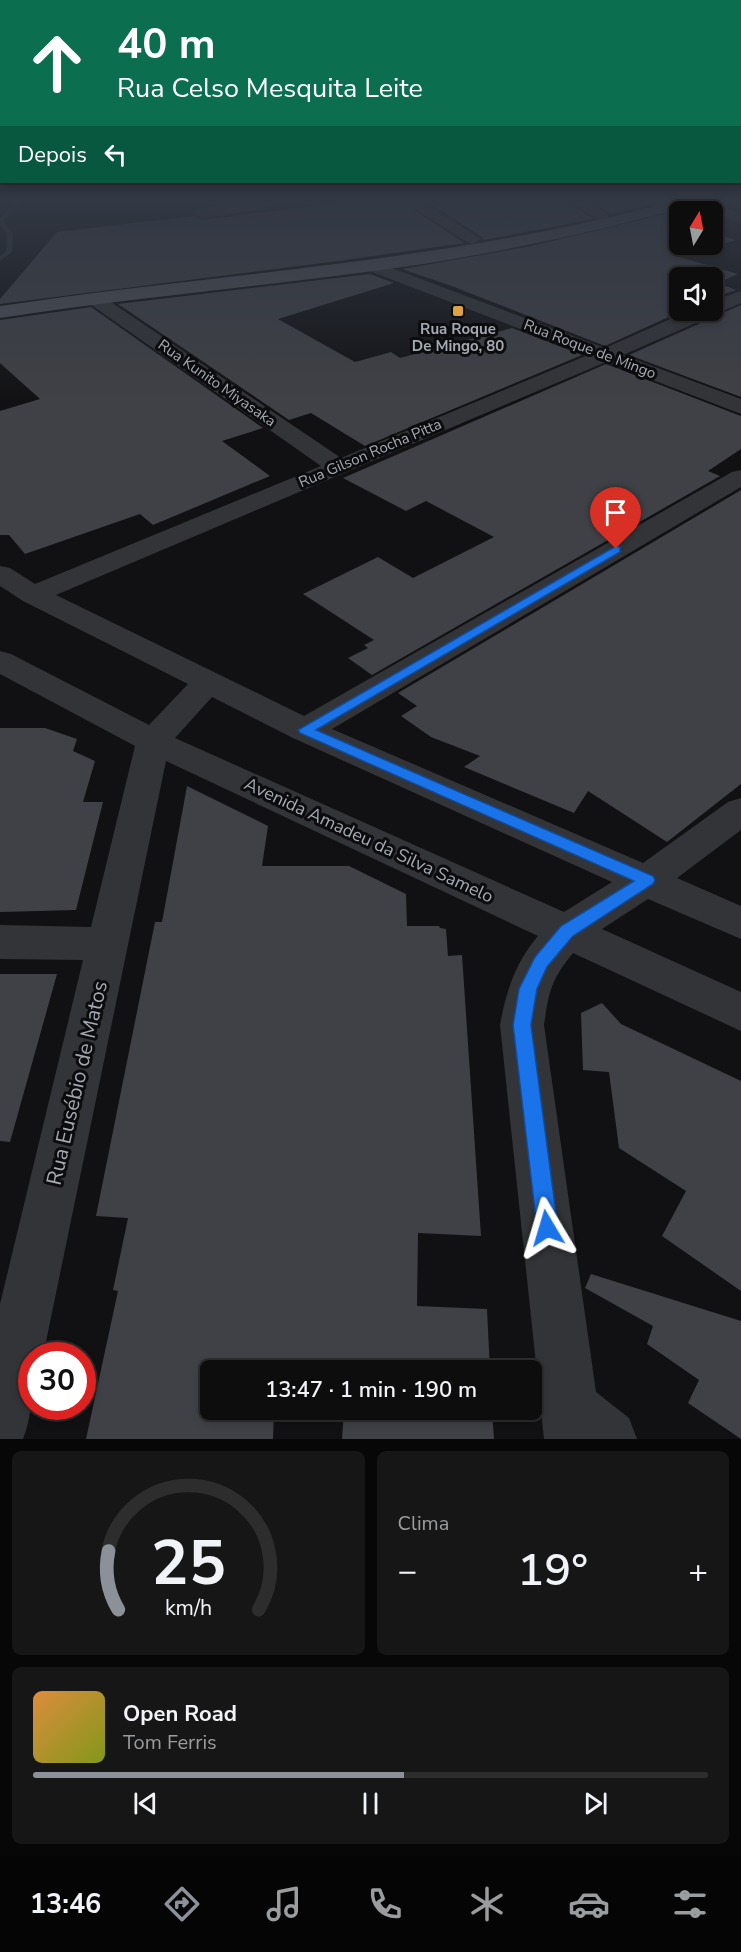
<!DOCTYPE html>
<html lang="pt">
<meta charset="utf-8">
<style>
body{margin:0;font-family:"Nunito Sans",sans-serif;background:#161617;color:#f1f3f6;height:100vh;display:flex;flex-direction:column;font-size:22px;white-space:nowrap}
*{box-sizing:border-box;margin:0}
p{font-size:20px;color:#9a9c9e}
.icon{flex:none;width:33px;height:33px;fill:none;stroke:currentColor;stroke-width:2;stroke-linecap:round;stroke-linejoin:round}
.map{position:relative;height:1439px;overflow:hidden}
.drawer{display:flex;flex-direction:column;gap:12px;padding:12px;background:#070708;flex:1}
.drawer>*{flex:none}
.banner{position:absolute;left:0px;top:0px;width:741px;height:183px;box-shadow:0 3px 9px #0003,0 0 0 2px #2d2d2e;background:#0b6e4f;color:#fff;overflow:hidden}
.needle{width:39px;rotate:10deg}
.tools{position:absolute;left:669px;top:201px;display:grid;gap:12px}
.tools a{display:grid;place-items:center;width:54px;height:54px;border-radius:9px;background:#0d0d0e;box-shadow:0 3px 9px #0003,0 0 0 2px #2d2d2e;font-size:30px}
.speed{position:absolute;left:18px;top:1342px;display:flex;gap:12px;font-size:30px;font-weight:700;text-align:center}
.speed>*{display:grid;place-content:center;width:78px;height:78px;border-radius:50%;background:#0d0d0e;box-shadow:0 3px 9px #0003,0 0 0 2px #2d2d2e;line-height:1}
.speed .limit{border:9px solid #d22;background:#fff;color:#111}
.pin{position:absolute;display:grid;place-items:center;width:51px;height:51px;color:#fff;margin:-62px -26px;border-radius:50% 50% 50% 0;rotate:-45deg;box-shadow:0 0 6px #0007}
.pin .icon{rotate:45deg}
.me{position:absolute;width:66px;margin:-33px;rotate:353deg;stroke-linejoin:round;filter:drop-shadow(0 0 4px #0008)}
.turn{display:flex;align-items:center;gap:21px;height:126px;padding:0 18px;font-size:27px}
.turn .icon{width:78px;height:78px;stroke-width:2.5}
.turn b{display:block;font-size:42px;line-height:51px}
.then{display:flex;align-items:center;height:57px;padding:0 18px;background:#0003;gap:12px;font-size:22px}
.big{font-size:45px;font-weight:600;line-height:1.1}
.drawer .tile{flex:1;display:flex;flex-direction:column;justify-content:center;gap:9px;min-width:0;padding:0 21px;border-radius:9px;background:#161617}
.drawer .dial{align-items:center;gap:0}
.dial svg{height:156px;overflow:visible;fill:none;stroke:#2d2d2e;stroke-width:7;stroke-linecap:round;text-anchor:middle}
.dial text{fill:#f1f3f6;stroke:none}
.song{display:flex;align-items:center;gap:18px}
.cover{width:72px;height:72px;border-radius:9px;background:linear-gradient(135deg,hsl(30 70% 55%),hsl(70 70% 35%))}
.played{height:6px;border-radius:3px;background:linear-gradient(90deg,#8c9099 55%,#2d2d2e 55%)}
.keys{display:flex;justify-content:space-around;direction:ltr}
.heat{display:flex;justify-content:space-between;align-items:center;font-size:33px;direction:ltr}
.drawer .tiles{flex:1;display:grid;gap:12px;grid-template-columns:1fr 1fr}
.tile:last-child{grid-column:span 2}
.trip{position:absolute;left:200px;top:1360px;width:342px;height:60px;border-radius:9px;background:#0d0d0e;box-shadow:0 3px 9px #0003,0 0 0 2px #2d2d2e;font-weight:600;line-height:60px;text-align:center}
.tab-bar{display:flex;height:96px;justify-content:space-around;align-items:center;background:#050506;color:#9a9c9e}
.tab-bar .icon{width:42px;height:42px}
.tab-bar .on{color:#8c9099}
.tab-bar b{font-size:27px;color:#f1f3f6}
.map>svg:first-child{display:block}
</style>
<div class="map">
<svg width="741" height="1439" viewBox="0 0 741 1439">
<rect width="100%" height="100%" fill="#111113"/>
<g fill="none" stroke-linecap="round" stroke-linejoin="round">
<path fill="#2c343a" fill-rule="evenodd" d="M17,201H23L3,221L13,234L12,252L0,261V256L6,251L7,234L0,225V218Z"/>
</g>
<path fill="#404146" d="M356,201H401L464,243L338,261L0,304V299L57,232L194,216L202,220Z
M426,201H565L593,219L483,240L482,237Z
M591,201H663L611,214Z
M686,209L692,212H680V244H712V233L736,240L679,257L738,274L718,283L736,290L712,298V278H680V310H684L605,346L449,285L402,269L527,247Z
M370,274L394,283L278,319L355,362L391,352L400,358L512,328L582,355L365,446L311,413L289,420L118,304Z
M741,305V397L629,355Z
M91,307L263,428L222,441L270,476L153,525L140,514L25,554L9,535H0V411L40,399L0,363V320Z
M606,364L741,416V449L708,471L720,476L372,675L348,658L368,648L364,645L374,640L303,594L378,557L413,578L494,537L426,501L406,511L343,478Z
M741,490V784L667,842L588,791L574,813L464,767L480,756L431,737L401,716L417,706L398,693Z
M0,728H45L77,739L73,751L95,761L83,802H103L76,910L0,912Z
M187,786L268,826L262,866H349L406,894L407,926H439L440,928L446,929L448,956L462,955L481,1236L418,1233L417,1306L487,1309L490,1371H210V1410H274L273,1439H86L118,1291L113,1290L128,1218L96,1216L155,922H162Z
M0,974H57L10,1142L0,1141Z
M602,1003L621,1024L741,1081V1291L662,1236L686,1191L619,1148L609,1072L583,1070L581,1013Z
M591,1274L741,1321V1439L688,1403L699,1380L647,1344L653,1326L585,1288Z
M344,1410H492L494,1439H342Z"/>
<g fill="none" stroke-linecap="round" stroke-linejoin="round">
<path fill="#333437" fill-rule="evenodd" d="M255,201H299L292,205L202,218L194,213L202,208Z
M403,201H421L481,239L473,244L467,242Z
M567,201H586L609,215L606,218H596Z
M674,201H699L741,213V223L712,215V212H701L676,204Z
M373,261L605,348L691,310H712V301L741,291V303L623,355L741,399V414L606,362L56,595L304,716L732,472L741,470V487L332,729L643,863L728,802L741,798V830L677,878L741,906V939L648,899L602,929L741,992V1031L573,953C551,980 549,991 544,1025L596,1392L629,1418L637,1439H544L500,1025C506,992 515,963 538,936L166,761L43,1356H32C32,1386 34,1411 23,1439H0V1304L83,960L0,959V925L91,927L135,746L0,674V651L11,654L149,725L188,684L23,601L0,586V566L10,568L35,584L321,466L90,304L87,300L90,296H102L341,458L588,355L367,270L364,266L367,262ZM212,697L293,738L612,882L564,912L175,738Z"/>
<path fill="#4f5156" fill-rule="evenodd" d="M674,201H699L697,204C607,229 516,249 423,264C282,285 140,296 0,318V306C225,272 453,262 674,201Z"/>
</g>
<linearGradient id="sky" x2="0" y2="1"><stop stop-color="#09090a"/><stop offset="0.5" stop-color="#323844"/><stop offset="1" stop-color="#323844" stop-opacity="0"/></linearGradient>
<rect width="741" height="403" fill="url(#sky)"/>
<path fill="#1a73e8" stroke="#114b97" stroke-width="1.5" d="M616,546L620,547V552L316,730L653,876L655,880L653,884L573,936L547,967L537,989L531,1025L558,1228L555,1235L547,1239L540,1235L537,1228L513,1025L519,989L535,957L561,926L634,881L300,733L298,730Z"/>
<rect fill="#dca340" stroke="#0c0c0e" stroke-width="2" x="452" y="305" width="12" height="12" rx="3"/>
<g text-anchor="middle" stroke-width="6" stroke-linejoin="round" paint-order="stroke">
<g font-size="15" font-weight="bold" fill="#a4a9b2" stroke="#0c0c0e">
<text x="458" y="334">Rua Roque<tspan x="458" dy="17">De Mingo, 80</tspan></text>
</g>
<g font-size="15" fill="#a4a9b2" stroke="#0c0c0e">
<text transform="translate(590 349) rotate(21)" y="5">Rua Roque de Mingo</text>
<text transform="translate(217 383) rotate(35)" y="5">Rua Kunito Miyasaka</text>
<text transform="translate(370 453) rotate(-23)" y="5">Rua Gilson Rocha Pitta</text>
</g>
<g font-size="18" fill="#a4a9b2" stroke="#0c0c0e">
<text transform="translate(369 840) rotate(25)" y="6">Avenida Amadeu da Silva Samelo</text>
</g>
<g font-size="21" fill="#a4a9b2" stroke="#0c0c0e">
<text transform="translate(77 1083) rotate(-77)" y="7">Rua Eusébio de Matos</text>
</g>
</g>
</svg>
<div class="tools">
<a><svg class="needle" viewBox="-14 -14 28 28"><path d="M0-13l5 13h-10z" fill="#e53935"/><path d="M0 13l5-13h-10z" fill="#9a9c9e"/></svg></a>
<a><svg class="icon" aria-label="sound" viewBox="0 0 24 24"><path d="M4 9h4l5-4v14l-5-4H4zM17 9q2 3 0 6"/></svg></a>
</div>
<div class="speed"><div class="limit">30</div></div>
<div class="pin" style="left:616px;top:549px;background:#d93025"><svg class="icon" aria-label="arrive" viewBox="0 0 24 24"><path d="M6 21V4h12l-3 4 3 4H6"/></svg></div>
<svg class="me" style="left:547px;top:1228px" viewBox="-20 -20 40 40"><path d="M0-17L14 15 0 8-14 15z" fill="#1a73e8" stroke="#fff" stroke-width="4"/></svg>
<div class="trip">13:47 · 1 min · 190 m</div>
<div class="banner">
<div class="turn"><svg class="icon" aria-label="ahead" viewBox="0 0 24 24"><path d="M12 20V5M6 11l6-6 6 6"/></svg><div><b>40 m</b>Rua Celso Mesquita Leite</div></div>
<div class="then">Depois<svg class="icon" aria-label="left" viewBox="0 0 24 24"><path d="M17 20v-9H6M10 6l-5 5 5 5"/></svg></div>
</div>
</div>
<section class="drawer">
<div class="tiles">
<div class="tile dial"><svg viewBox="0 0 100 80">
<path d="M14 69A42 42 0 1 1 86 69"/>
<path d="M14 69A42 42 0 0 1 9 39" stroke="#8c9099"/>
<text x="50" y="56" font-size="32" font-weight="700">25</text>
<text x="50" y="72" font-size="11">km/h</text>
</svg></div>
<div class="tile"><p>Clima</p>
<div class="heat"><a>−</a><b class="big">19°</b><a>+</a></div>
</div>
<div class="tile">
<div class="song"><i class="cover"></i><div><b>Open Road</b><p>Tom Ferris</p></div></div>
<div class="played"></div>
<div class="keys"><svg class="icon" aria-label="previous" viewBox="0 0 24 24"><path d="M18 5L8 12l10 7zM5 5v14"/></svg><svg class="icon" aria-label="pause" viewBox="0 0 24 24"><path d="M8 5v14M16 5v14"/></svg><svg class="icon" aria-label="next" viewBox="0 0 24 24"><path d="M6 5l10 7-10 7zM19 5v14"/></svg></div>
</div>
</div>
</section>
<nav class="tab-bar">
<b>13:46</b>
<svg class="icon on" aria-label="directions" viewBox="0 0 24 24"><path d="M12 3l9 9-9 9-9-9zM9 14v-3h6M13 9l2 2-2 2"/></svg>
<svg class="icon" aria-label="music" viewBox="0 0 24 24"><path d="M9 18V5l10-2v13"/><circle cx="6" cy="18" r="3"/><circle cx="16" cy="16" r="3"/></svg>
<svg class="icon" aria-label="phone" viewBox="0 0 24 24"><path d="M5 4h4l2 5-3 2q2 4 5 5l2-3 5 2v4C11 20 4 13 5 4z"/></svg>
<svg class="icon" aria-label="climate" viewBox="0 0 24 24"><path d="M12 3v18M4 7l16 10M4 17L20 7"/></svg>
<svg class="icon" aria-label="car" viewBox="0 0 24 24"><path d="M5 17H2v-5l4-1 3-4h7l3 4 3 1v5h-3M9 17h6M6 11h13"/><circle cx="7" cy="17" r="2"/><circle cx="17" cy="17" r="2"/></svg>
<svg class="icon" aria-label="filters" viewBox="0 0 24 24"><path d="M4 7h16M4 17h16"/><circle cx="9" cy="7" r="2"/><circle cx="15" cy="17" r="2"/></svg>
</nav>
